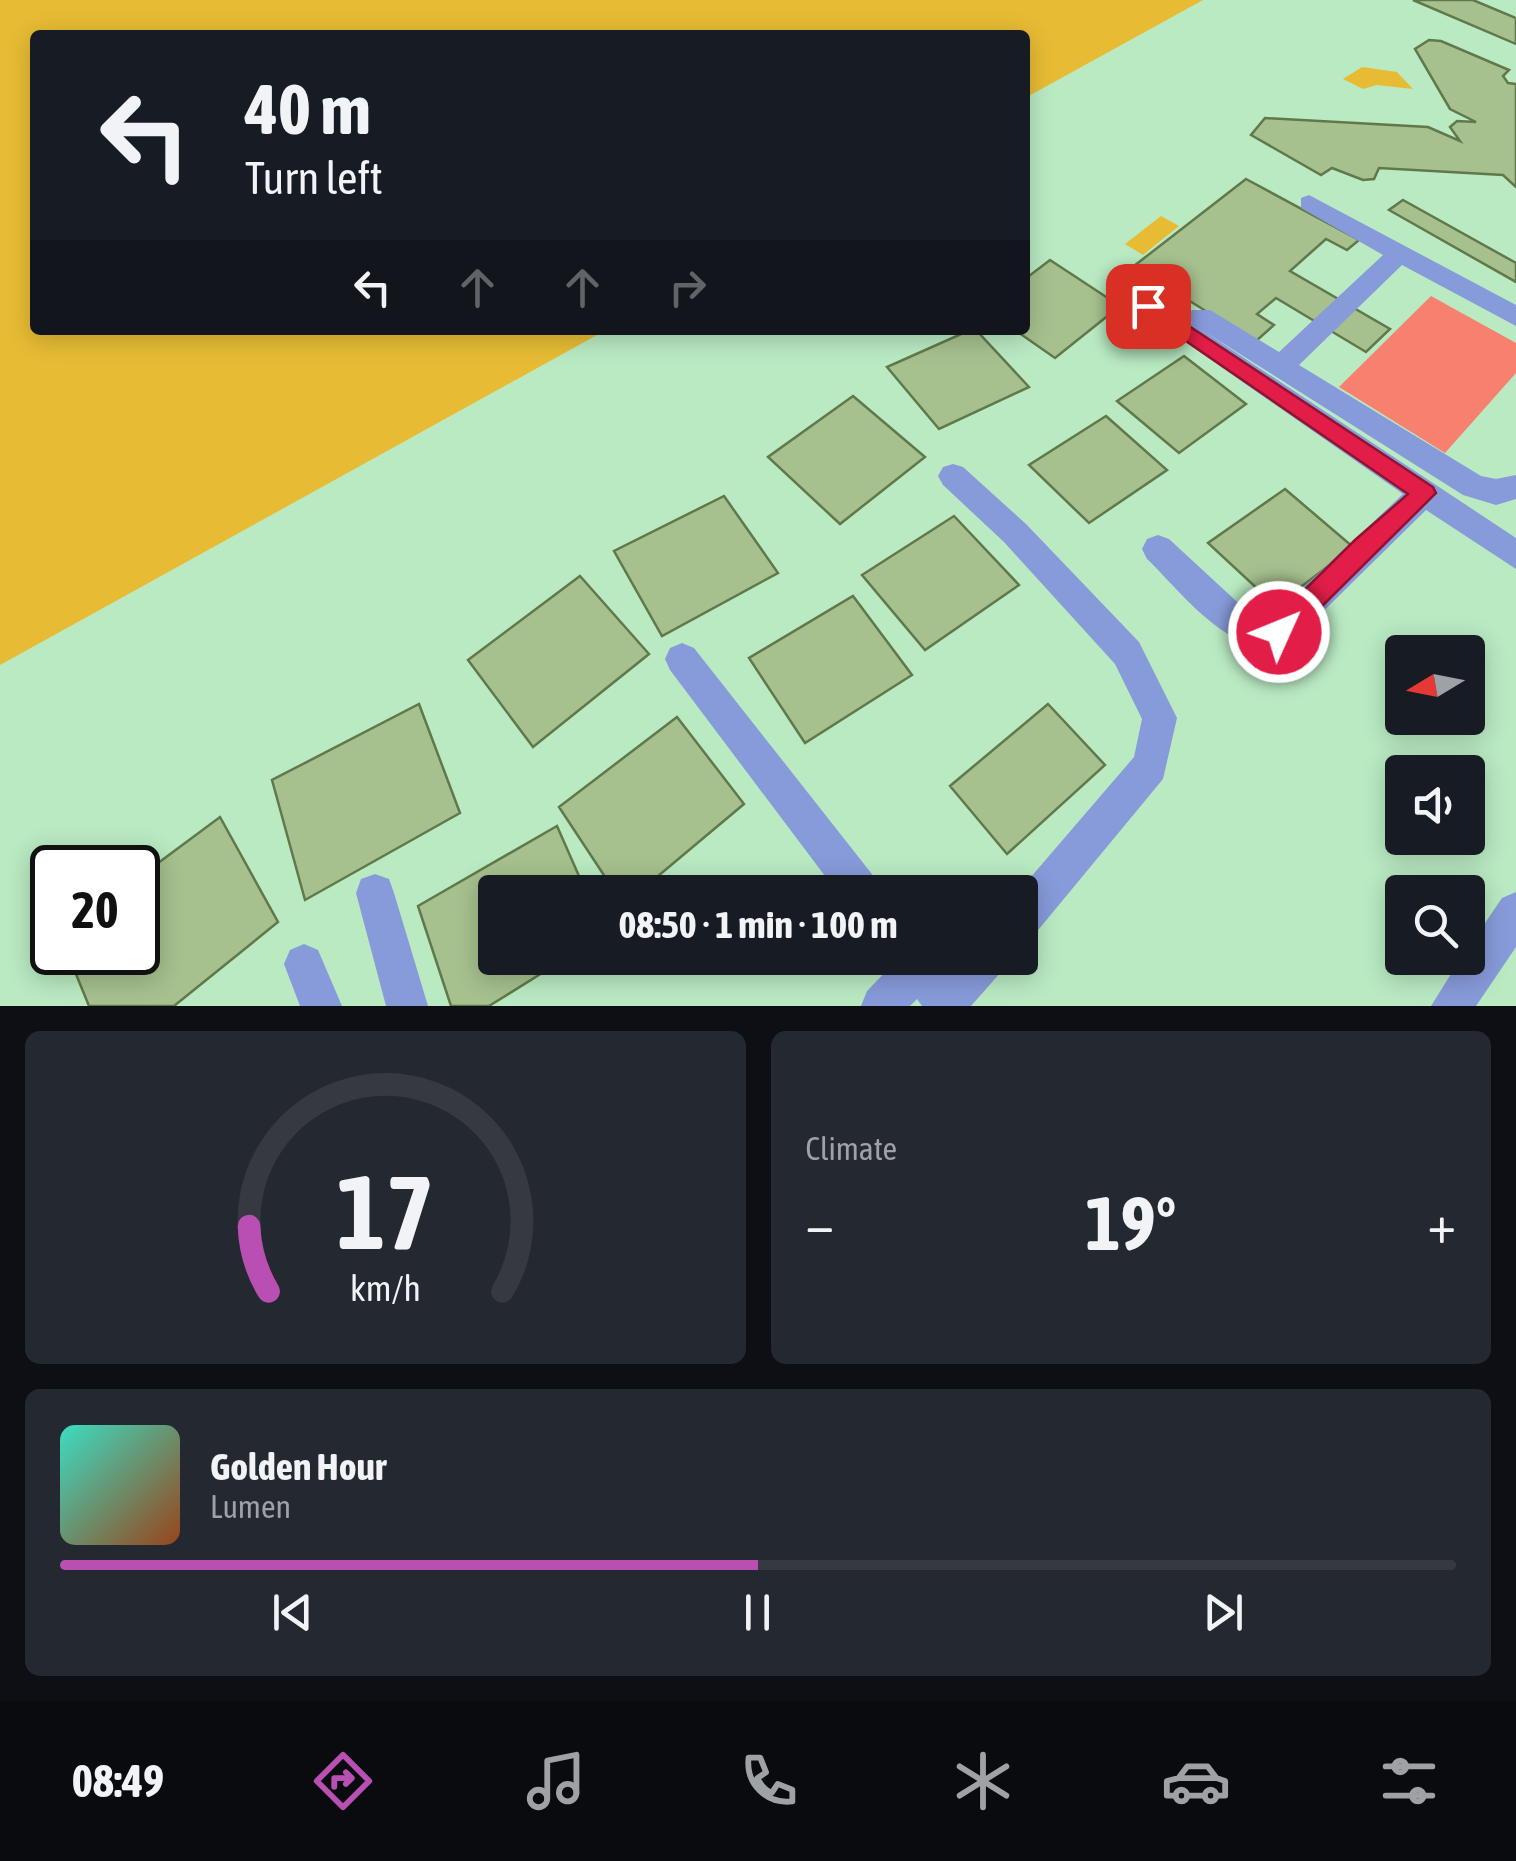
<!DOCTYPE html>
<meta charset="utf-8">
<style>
body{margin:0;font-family:"Asap Condensed",sans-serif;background:#242831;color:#f1f3f6;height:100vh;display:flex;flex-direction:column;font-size:38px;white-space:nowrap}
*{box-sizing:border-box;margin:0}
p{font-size:32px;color:#9ea1a6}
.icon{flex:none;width:55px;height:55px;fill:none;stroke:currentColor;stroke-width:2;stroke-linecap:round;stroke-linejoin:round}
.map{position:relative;height:1006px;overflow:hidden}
.sheet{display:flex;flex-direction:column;gap:25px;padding:25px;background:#0d0f14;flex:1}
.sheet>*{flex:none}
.banner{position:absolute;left:30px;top:30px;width:1000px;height:305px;border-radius:10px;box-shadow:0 5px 25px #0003;background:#171b24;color:#f1f3f6;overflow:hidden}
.needle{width:65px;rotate:260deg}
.buttons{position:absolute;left:1385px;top:635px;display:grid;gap:20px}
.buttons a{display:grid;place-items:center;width:100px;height:100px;border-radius:10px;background:#171b24;box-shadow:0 5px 25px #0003;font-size:50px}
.speed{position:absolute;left:30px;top:845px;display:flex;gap:20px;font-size:50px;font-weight:700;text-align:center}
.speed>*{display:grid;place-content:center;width:130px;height:130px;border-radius:50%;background:#171b24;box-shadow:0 5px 25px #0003;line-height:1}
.speed .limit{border:5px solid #111;border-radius:15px;background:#fff;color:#111}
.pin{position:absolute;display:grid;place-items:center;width:85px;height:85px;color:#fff;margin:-42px;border-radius:20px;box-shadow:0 5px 15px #0006}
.me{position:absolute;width:110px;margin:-55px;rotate:46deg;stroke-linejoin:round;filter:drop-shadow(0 0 8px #0008)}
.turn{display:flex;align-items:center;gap:35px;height:210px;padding:0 50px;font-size:45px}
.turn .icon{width:130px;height:130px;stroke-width:2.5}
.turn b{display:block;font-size:70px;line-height:85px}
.lanes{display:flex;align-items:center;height:95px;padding:0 50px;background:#0003;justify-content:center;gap:50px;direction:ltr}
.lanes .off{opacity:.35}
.big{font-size:75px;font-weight:700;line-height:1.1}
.sheet .tile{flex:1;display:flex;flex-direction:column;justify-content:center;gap:15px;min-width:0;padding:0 35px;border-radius:15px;background:#242831}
.sheet .dial{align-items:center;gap:0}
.dial svg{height:260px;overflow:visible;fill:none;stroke:#363941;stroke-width:7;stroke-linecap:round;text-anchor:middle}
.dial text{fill:#f1f3f6;stroke:none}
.song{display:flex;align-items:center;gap:30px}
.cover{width:120px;height:120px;border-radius:15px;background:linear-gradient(135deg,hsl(170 70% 55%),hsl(20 70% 35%))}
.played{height:10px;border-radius:5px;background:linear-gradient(90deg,#b94fb2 50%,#363941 50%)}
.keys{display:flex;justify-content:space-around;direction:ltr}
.heat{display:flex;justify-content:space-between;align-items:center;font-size:55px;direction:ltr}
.sheet .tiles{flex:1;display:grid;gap:25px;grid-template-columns:1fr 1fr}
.tile:last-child{grid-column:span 2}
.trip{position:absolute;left:478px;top:875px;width:560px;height:100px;border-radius:10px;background:#171b24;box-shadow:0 5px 25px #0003;font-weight:700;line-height:100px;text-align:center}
.tabs{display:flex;height:160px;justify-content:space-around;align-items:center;background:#090b0e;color:#9ea1a6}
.tabs .icon{width:70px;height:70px}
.tabs .on{color:#b94fb2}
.tabs b{font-size:45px;color:#f1f3f6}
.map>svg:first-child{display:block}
</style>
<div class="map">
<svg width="1516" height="1006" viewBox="0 0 1516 1006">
<rect width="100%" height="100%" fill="#b9eac2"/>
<path fill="#f7816e" d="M1431,296L1516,343V373L1445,453L1339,387Z"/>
<path fill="#e7bc34" d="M0,0H1203L1025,98V35H35V330H606L0,665Z
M1362,67L1397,72L1413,89L1377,85L1363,89L1343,79Z
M1161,216L1179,226L1143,255L1125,244Z"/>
<path fill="#a6c08e" stroke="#61794a" stroke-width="2.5" d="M1413,0H1473L1516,18V44Z
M1429,40L1441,41L1509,70L1503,76L1508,83L1516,84V187L1503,175L1379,168L1374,179L1363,180L1332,168L1321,175L1251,135L1265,118L1428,127L1460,141L1450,127L1457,121L1476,122L1450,109L1415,49Z
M1246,179L1359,240L1347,250L1326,239L1290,271L1390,329L1366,352L1276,298L1257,314L1274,325L1255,342L1134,266Z
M1403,200L1516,263V282L1389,210Z
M1050,260L1120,306L1055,358L1015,330H1025V279Z
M970,330H976L1029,387L939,429L887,367Z
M1184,356L1246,404L1179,453L1117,401Z
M853,396L925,457L840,524L768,457Z
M1106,416L1167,470L1089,523L1029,465Z
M1285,489L1353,547L1276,606L1208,543Z
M724,496L778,573L662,636L614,551Z
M954,516L1019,585L925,650L862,575Z
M580,576L649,654L533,747L468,660Z
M853,596L912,675L805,743L749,658Z
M419,704L460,813L305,900L272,780Z
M1048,704L1105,765L1007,854L950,786Z
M677,717L744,804L639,892H615L559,807Z
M220,817L278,922L174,1006H89L67,952H138V878Z
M557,826L586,892H495V958H566L489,1006H451L418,906Z"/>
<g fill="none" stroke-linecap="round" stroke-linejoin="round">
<path fill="#879bda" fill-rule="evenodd" d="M1309,195L1516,305V326L1402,265L1299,365L1481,476L1496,479L1516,475V499L1496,505L1463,495L1205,332L1516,538V569L1426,510L1291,643C1234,665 1183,593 1147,559L1142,549L1147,539L1158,535L1169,539L1247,611L1273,616L1403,494L1134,306L1147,297L1192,323L1188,317L1192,310H1210L1279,352L1383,255L1301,208V198Z
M953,464L963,467L1026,524L1139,642L1177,718L1163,779L1034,935L1020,941L1018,892L1134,757L1142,719L1115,664L1004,542L943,485L938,476L943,467Z
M682,643L694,648L875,878L880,892H837L670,670L665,659L670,648Z
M375,874L389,879L394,893L428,1006H386L356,893L361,879Z
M1516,892V947L1476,1006H1431L1461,958H1468V948L1502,898Z
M304,944L318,950L342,1006H300L284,964L290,950Z
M891,958H936L947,971L960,958H1007L1001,972L971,1006H922L917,999L910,1006H861L867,991L893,964Z"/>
</g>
<path fill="#e11d48" stroke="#92132f" stroke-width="2.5" d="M1148,299L1433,487L1436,493L1288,640H1270L1267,632L1270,624L1355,540L1408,494L1141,310V301Z"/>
</svg>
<div class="buttons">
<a><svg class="needle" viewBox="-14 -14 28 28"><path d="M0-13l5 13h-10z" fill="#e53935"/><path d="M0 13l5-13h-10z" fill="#9ea1a6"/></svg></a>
<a><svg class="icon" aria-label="sound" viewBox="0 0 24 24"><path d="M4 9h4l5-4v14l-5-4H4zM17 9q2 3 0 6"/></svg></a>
<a><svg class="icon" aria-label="search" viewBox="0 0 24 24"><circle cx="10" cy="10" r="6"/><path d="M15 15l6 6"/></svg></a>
</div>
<div class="speed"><div class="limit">20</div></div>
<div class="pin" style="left:1148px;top:306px;background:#d93025"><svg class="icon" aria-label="arrive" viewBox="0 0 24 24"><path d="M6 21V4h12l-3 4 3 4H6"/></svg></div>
<svg class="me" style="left:1279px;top:632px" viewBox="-20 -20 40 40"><circle r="17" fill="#e11d48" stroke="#fff" stroke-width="3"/><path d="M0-11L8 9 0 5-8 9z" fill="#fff"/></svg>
<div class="trip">08:50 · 1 min · 100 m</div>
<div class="banner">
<div class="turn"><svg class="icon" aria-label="left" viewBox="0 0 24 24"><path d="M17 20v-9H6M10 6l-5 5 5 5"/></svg><div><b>40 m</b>Turn left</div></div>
<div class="lanes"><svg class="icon" aria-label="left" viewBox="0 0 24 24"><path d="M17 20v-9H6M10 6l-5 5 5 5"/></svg><svg class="icon off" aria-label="ahead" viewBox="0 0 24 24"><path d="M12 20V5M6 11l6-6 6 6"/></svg><svg class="icon off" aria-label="ahead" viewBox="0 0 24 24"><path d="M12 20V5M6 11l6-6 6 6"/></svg><svg class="icon off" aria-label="right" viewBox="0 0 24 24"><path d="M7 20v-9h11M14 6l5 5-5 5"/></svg></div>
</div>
</div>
<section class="sheet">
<div class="tiles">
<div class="tile dial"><svg viewBox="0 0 100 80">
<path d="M14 69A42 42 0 1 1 86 69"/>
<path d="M14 69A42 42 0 0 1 8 49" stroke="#b94fb2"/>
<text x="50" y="56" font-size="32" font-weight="700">17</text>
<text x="50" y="72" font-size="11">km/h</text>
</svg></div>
<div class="tile"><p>Climate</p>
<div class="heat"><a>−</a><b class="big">19°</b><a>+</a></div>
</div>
<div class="tile">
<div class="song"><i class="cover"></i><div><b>Golden Hour</b><p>Lumen</p></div></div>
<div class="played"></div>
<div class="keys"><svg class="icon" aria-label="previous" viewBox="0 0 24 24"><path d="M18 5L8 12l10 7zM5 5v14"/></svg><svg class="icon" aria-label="pause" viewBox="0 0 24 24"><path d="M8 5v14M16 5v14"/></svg><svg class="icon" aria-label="next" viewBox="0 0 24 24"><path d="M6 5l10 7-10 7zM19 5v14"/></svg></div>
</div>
</div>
</section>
<nav class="tabs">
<b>08:49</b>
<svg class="icon on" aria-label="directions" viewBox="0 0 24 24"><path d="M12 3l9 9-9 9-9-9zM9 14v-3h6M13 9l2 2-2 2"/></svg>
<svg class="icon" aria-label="music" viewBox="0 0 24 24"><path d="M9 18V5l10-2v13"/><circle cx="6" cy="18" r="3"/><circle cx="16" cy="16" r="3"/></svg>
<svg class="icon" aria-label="phone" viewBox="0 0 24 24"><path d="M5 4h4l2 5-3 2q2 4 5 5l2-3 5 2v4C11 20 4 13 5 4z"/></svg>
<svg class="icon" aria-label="climate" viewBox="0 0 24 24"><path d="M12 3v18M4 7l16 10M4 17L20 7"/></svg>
<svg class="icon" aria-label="car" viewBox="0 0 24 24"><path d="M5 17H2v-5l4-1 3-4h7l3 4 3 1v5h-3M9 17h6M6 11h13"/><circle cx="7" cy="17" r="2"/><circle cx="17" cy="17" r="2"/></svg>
<svg class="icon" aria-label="filters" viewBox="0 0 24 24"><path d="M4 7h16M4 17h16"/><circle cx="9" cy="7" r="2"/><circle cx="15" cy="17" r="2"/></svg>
</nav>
